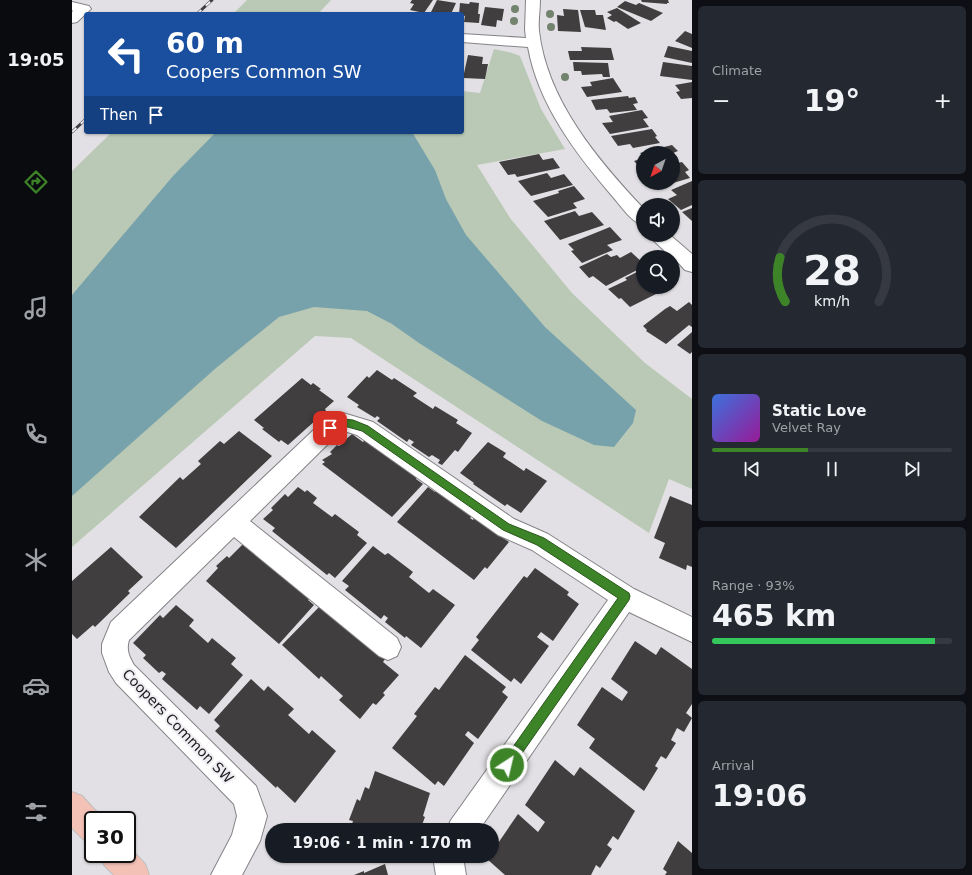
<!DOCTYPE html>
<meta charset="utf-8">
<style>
body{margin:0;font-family:"DejaVu Sans",sans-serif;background:#242831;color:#f1f3f6;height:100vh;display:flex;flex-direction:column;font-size:15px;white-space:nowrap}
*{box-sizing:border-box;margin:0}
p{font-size:13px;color:#9ea1a6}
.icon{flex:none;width:22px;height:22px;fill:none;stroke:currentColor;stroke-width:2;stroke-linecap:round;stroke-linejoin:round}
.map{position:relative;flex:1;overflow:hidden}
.sheet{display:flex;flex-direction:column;gap:6px;padding:6px;background:#0d0f14;width:280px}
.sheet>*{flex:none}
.top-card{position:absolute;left:12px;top:12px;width:380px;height:122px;border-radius:4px;box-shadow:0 1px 3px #0004;background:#1a4fa0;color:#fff;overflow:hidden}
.needle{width:26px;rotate:220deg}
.controls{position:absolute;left:564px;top:146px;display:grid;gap:8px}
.controls a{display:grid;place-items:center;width:44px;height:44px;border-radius:50%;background:#171b24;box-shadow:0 1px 3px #0004;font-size:20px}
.speed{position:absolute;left:12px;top:811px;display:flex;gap:8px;font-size:20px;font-weight:700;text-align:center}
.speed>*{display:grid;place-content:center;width:52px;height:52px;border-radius:50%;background:#171b24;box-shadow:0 1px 3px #0004;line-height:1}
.speed .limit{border:2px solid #111;border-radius:6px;background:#fff;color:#111}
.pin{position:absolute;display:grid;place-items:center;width:34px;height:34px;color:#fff;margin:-17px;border-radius:8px;box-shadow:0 2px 6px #0006}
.me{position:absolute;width:44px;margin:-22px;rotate:35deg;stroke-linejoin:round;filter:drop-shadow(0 0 3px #0008)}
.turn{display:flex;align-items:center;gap:14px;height:84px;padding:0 16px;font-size:18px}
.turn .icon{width:52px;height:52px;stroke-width:2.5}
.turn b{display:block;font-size:28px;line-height:34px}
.then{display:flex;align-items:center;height:38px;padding:0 16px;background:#0003;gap:8px;font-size:15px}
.big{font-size:30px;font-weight:800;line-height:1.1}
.sheet .widget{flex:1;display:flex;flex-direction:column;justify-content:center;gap:6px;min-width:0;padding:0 14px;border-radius:6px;background:#242831}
.sheet .dial{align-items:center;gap:0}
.dial svg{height:104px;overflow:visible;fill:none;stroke:#363941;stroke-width:7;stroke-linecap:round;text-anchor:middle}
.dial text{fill:#f1f3f6;stroke:none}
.song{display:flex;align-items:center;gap:12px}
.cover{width:48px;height:48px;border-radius:6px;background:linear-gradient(135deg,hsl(220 70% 55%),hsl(300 70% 35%))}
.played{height:4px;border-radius:2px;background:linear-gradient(90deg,#3d8429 40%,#363941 40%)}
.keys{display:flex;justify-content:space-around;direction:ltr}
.heat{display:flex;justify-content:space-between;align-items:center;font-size:22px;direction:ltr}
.charge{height:6px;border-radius:3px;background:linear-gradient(90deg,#34c759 93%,#363941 0)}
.trip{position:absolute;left:193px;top:823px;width:234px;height:40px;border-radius:20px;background:#171b24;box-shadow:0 1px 3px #0004;font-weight:800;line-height:40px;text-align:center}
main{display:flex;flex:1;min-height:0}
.dock{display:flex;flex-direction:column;width:72px;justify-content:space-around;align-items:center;background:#090b0e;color:#9ea1a6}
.dock .icon{width:28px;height:28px}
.dock .selected{color:#3d8429}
.dock b{font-size:18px;color:#f1f3f6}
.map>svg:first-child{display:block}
</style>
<main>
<nav class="dock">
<b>19:05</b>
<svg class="icon selected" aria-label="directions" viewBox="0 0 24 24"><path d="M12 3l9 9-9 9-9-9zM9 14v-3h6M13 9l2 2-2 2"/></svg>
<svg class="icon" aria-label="music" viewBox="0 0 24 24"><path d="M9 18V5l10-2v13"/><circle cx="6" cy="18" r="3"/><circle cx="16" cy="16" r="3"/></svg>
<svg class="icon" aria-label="phone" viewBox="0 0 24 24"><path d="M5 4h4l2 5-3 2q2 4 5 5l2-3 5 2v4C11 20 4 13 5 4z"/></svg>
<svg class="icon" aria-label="climate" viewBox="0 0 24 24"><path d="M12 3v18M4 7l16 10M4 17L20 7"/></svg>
<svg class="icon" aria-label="car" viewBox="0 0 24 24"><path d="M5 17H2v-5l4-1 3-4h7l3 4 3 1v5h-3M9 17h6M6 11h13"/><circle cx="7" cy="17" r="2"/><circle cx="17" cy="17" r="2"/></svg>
<svg class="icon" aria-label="filters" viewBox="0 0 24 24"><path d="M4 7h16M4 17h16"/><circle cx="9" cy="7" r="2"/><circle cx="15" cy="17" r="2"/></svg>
</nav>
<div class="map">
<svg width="620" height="875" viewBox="0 0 620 875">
<rect width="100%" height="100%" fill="#e2e0e4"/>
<path fill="#b9c9b5" d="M175,0H259L246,14H161Z
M422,49L440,53L448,56L469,109L493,149L405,165L438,218L500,293L573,363L620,399V489L597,479L577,533L279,338L243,336L0,547V171L40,132H390V91L408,93Z"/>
<path fill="#78a2ab" d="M144,132H340L363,170L374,199L394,235L473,327L564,410L561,423L542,447L522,445L470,421L347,343L320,324L295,311L242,307L207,317L144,368L0,496V295L101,176Z"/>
<path fill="#413e3f" d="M340,0H361L352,13L338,10L342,4L338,3Z
M365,0L384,3L379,14H358Z
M569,0H596L597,3H595V4L570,2Z
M553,1L564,5L567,3L591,13L579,21L545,7Z
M398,2L407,3L406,14H408L407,23L392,22L393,16L387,14L388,3L397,4Z
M413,7L432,9L430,21L425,20L424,27L409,25Z
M545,8L569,23L556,29L544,21L542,22L535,18L540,15L535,12Z
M491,9L506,10L509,32L486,31L485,15L492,16Z
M508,10H523L524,15H531L534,30L513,27Z
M613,31L620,34V48L603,41Z
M596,46L620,51V63L592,57Z
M509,47L539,48L542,60H498L496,51H510Z
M396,55L411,57L410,64H416L413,79L391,78Z
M501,62L536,63L538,77H531L530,74L510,75L509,71H502Z
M591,62L620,66V80L588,76Z
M541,78L550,92L515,97L509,87L520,86L518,82Z
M620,82V98L609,99L604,92L608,91L603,85Z
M556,96L557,98L563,97L566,103L561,104L565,110L538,113L535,109L524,110L519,100Z
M570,110L576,118L571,119L577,127L538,134L530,123L541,122L537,116Z
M580,129L585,136L583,137L588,143L561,148L558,144L546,146L539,136Z
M600,145L606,151L601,153L606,158L604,159L606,161L601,162V153H571V156L568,153Z
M467,154L471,160L481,158L488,168L445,177L443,174L436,175L427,162Z
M571,158V171L562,161Z
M610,162L617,170L613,172L618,178L601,183V164Z
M475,173L479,178L492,174L501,185L459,196L446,181Z
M620,181V205L609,210L596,199L605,195L599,190Z
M502,186L513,199L501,203L505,208L476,217L461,201L487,193L486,191Z
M620,208V221L610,212Z
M503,211L507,216L520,212L532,225L488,240L472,221Z
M538,227L550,240L535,245L541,250L510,263L499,251L502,250L496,244Z
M559,252L571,263V267L534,286L521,276L517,278L507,267L535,254L539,257L545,255L548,258Z
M571,269V287H582L588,292L558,307L549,298L547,299L536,289L555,280L553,278Z
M617,302L620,305V327L617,325L594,344L574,331L575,330L571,326L593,309L598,306L605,311Z
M620,332V352L618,354L605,345Z
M305,370L320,380L322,378L345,393L341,396L361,409L363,406L386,420L384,423L400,433L386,452L383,450L370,465L366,463L368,460L360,455L357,457L339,445L342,442L337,439L335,442L305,421L308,418L305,416L303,418L285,407L287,405L275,397L295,376L297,378Z
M230,378L239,385L241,383L249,389L247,390L262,401L253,409L254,411L216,445L209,440L207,442L190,429L192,428L182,420Z
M167,431L200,456L104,548L67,517L108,477L111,480L129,464L126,461L148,441L152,444Z
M280,434L291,442L293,440L345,477L344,479L351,484L320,517L250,464L253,462L250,460L260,454L258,452L265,445L267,446L270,444L266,442L269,439L272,441Z
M416,442L434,453L431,457L452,471L454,468L475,481L449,513L435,504L433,506L401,484L402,483L388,473Z
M226,487L233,492L235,490L245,498L241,503L260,517L263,514L287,532L285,535L295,543L263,578L257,573L255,575L200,531L203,528L191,519L201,510L199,508L213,494L216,497Z
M356,487L363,492L365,490L401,515L398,518L401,520L402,518L437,542L415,569L413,567L402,580L325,522Z
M598,496L620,505V567L615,565L614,570L587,558L593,543L582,538Z
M171,544L181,553L182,551L239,597L236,600L242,605L207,644L134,581L146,568L144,566L155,556L157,558Z
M301,546L313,555L316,553L341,572L337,577L357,593L361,589L383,605L349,648L334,636L333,638L313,622L316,618L312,615L309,619L273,590L277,586L270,581Z
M39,547L71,577L56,591L58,593L23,627L21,625L5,639L0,634V581Z
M463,568L497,592L495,595L507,604L481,641L469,632L465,637L477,646L449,684L442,678L439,682L399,650L407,640L404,637L452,576L455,578Z
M104,605L122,620L117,626L136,643L140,638L164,658L159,664L171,675L137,714L128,706L125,710L90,679L94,674L90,671L87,673L71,658L74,655L61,643L88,615L91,618Z
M247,607L253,612L255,610L313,659L311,662L327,675L311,693L313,695L304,705L301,703L288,719L267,700L271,696L249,676L247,679L210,645Z
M563,641L584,655L589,647L620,669V704L614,713L620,718L612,732L605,728L599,740L604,743L594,759L589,756L583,766L586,768L572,791L517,748L523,739L505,725L530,687L550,701L556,692L539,679Z
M393,655L434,687L430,692L436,697L406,739L396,731L393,735L402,743L372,786L366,781L363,785L320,748L345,716L342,714L363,687L367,690Z
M179,679L192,691L196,686L222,709L216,715L237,734L240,730L264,751L223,803L205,786L204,788L143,731L148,726L142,720Z
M483,760L502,776L508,767L563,811L546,840L541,836L535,845L540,849L528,868L524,865L519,875H433L415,859L417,856H420V852L446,814L466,832L473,822L453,805Z
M303,771L358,793L351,816L353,817L348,830H278L281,821L277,820L285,799L288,801L293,787L297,789Z
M606,841L620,853V875H593L595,872L591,869Z
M313,864L316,875H282L292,871V873Z"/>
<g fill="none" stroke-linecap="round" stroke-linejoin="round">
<g stroke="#848387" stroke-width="2">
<path id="minor" d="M454,0H468C468,10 466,21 467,31C475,100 525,159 571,208V225C559,222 549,206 541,197C504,154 466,104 456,47L390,42V34L454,38L453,30Z
M0,2L17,6L19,9L5,22L0,23V12L1,11L0,10Z
M577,235H598L620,254V272L613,270L601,257H599L580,239Z
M271,413L301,422L442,519L476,534L562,589L620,617V642L557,612L407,830H374L379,820L536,600L460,550L426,535L285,435L272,431L266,434L178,521L325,638L329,647L325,656L316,660L307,656L162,537L57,640C54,650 57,656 62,665L184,786L195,816L188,841L170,875H139L160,835L165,816L162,804L44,683L37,672L30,653V644L39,622L250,422Z
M363,856H393L392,863L394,875H364L362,863Z"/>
</g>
<g stroke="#bfbfbf" stroke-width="2">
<path id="major" d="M0,792L10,796L32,820H21V844L11,839L0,828Z
M55,845L73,864L77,875H42L32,865L28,854H55Z"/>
</g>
<use href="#minor" fill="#fff" fill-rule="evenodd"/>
<use href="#major" fill="#f4c1b7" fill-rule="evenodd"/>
<g stroke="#3f3d40" stroke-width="3">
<path id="rail" d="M125,14L140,0
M0,132L14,119"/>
</g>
<use href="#rail" stroke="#efedf2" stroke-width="2" stroke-dasharray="6" stroke-linecap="butt"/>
</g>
<g fill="#72836e">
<circle cx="443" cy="9" r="4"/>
<circle cx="478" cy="14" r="4"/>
<circle cx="442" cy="21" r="4"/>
<circle cx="479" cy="27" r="4"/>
<circle cx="493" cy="77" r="4"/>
</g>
<path fill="#3d8429" stroke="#28561b" d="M271,419L281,420L296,426L437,524L472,538L557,593L558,596L557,600L439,769L435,771L431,769L429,765L431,761L546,598L465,545L431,530L290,431L272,426L258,432L254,431L253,428L254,426Z"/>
<g text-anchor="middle" stroke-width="4" stroke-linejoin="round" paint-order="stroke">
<g font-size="14" fill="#1b1a1c" stroke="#efedf2">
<text transform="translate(106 726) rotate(46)" y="5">Coopers Common SW</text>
</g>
</g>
</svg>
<div class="controls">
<a><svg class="needle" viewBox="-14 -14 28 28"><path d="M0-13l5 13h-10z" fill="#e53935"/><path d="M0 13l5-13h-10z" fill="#9ea1a6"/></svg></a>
<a><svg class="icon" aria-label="sound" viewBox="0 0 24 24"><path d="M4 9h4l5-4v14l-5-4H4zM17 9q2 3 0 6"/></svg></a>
<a><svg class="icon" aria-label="search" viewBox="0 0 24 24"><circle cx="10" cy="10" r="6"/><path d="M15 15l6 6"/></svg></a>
</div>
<div class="speed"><div class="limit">30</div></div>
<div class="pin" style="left:258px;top:428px;background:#d93025"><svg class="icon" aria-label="arrive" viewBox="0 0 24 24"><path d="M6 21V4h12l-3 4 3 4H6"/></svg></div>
<svg class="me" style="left:435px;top:765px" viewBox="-20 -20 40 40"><circle r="17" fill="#3d8429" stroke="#fff" stroke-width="3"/><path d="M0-11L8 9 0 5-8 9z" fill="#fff"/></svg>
<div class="trip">19:06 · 1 min · 170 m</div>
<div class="top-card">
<div class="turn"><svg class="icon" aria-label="left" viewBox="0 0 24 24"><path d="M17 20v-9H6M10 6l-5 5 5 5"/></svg><div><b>60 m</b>Coopers Common SW</div></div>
<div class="then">Then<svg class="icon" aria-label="arrive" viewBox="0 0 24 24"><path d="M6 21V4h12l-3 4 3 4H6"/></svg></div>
</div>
</div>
<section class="sheet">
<div class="widget"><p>Climate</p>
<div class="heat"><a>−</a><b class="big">19°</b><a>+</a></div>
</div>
<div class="widget dial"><svg viewBox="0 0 100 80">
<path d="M14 69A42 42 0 1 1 86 69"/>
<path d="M14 69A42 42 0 0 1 10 35" stroke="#3d8429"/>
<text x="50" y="56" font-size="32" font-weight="700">28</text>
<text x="50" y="72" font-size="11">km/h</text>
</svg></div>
<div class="widget">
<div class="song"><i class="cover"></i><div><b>Static Love</b><p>Velvet Ray</p></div></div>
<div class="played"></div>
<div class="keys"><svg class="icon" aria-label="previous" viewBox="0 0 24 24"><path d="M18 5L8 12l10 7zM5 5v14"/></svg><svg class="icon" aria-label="pause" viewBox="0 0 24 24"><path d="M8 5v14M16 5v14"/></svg><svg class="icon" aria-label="next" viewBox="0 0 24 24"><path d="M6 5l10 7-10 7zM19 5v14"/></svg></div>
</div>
<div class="widget"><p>Range · 93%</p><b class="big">465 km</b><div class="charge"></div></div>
<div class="widget"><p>Arrival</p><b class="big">19:06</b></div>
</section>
</main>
